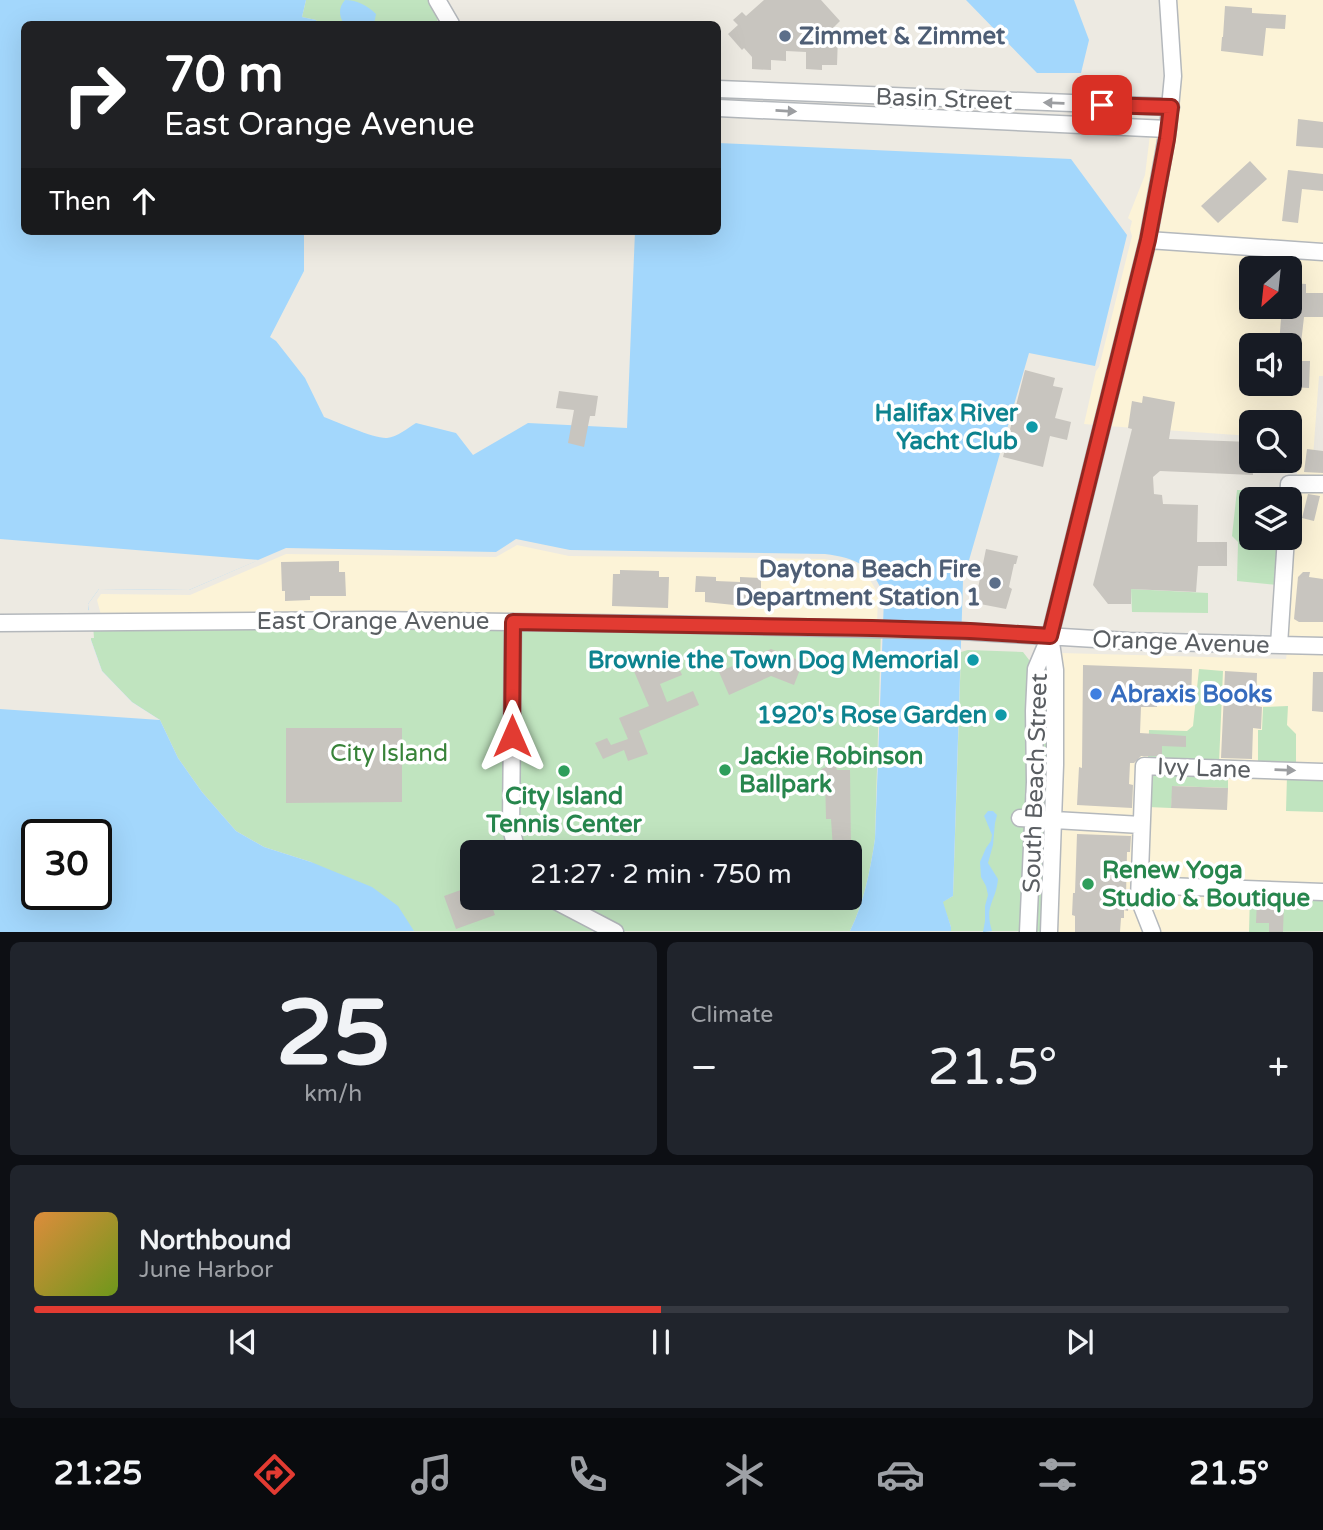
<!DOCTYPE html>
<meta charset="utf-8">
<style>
body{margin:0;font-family:"Varela Round",sans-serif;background:#20242c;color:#f1f3f6;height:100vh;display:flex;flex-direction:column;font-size:26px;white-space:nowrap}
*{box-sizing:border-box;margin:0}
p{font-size:23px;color:#9ea1a6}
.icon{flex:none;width:38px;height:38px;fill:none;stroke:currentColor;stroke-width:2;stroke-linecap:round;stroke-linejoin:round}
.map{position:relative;height:932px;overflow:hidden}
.side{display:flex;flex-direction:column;gap:10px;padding:10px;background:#0d0f14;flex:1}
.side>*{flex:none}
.top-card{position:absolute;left:21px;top:21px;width:700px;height:214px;border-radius:10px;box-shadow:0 7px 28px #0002;background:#202124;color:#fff;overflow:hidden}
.needle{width:46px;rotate:207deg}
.tools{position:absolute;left:1239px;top:256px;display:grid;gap:14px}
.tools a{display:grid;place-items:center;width:63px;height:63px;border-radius:10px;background:#171b24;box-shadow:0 7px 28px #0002;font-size:35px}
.speed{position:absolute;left:21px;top:819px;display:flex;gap:14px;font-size:35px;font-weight:700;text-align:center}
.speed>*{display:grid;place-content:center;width:91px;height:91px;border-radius:50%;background:#171b24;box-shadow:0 7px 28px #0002;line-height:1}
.speed .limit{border:4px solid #111;border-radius:10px;background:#fff;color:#111}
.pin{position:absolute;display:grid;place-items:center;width:60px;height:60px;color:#fff;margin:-30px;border-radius:14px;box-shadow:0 4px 10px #0006}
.me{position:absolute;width:77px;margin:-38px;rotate:0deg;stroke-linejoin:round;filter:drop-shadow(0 0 5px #0008)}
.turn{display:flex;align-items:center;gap:24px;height:147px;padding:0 28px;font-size:32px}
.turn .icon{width:91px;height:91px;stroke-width:2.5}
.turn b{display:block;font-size:49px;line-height:60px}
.then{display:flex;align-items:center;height:66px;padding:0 28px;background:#0003;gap:14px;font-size:26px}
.big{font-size:52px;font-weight:600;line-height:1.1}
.side .widget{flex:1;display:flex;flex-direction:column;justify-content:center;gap:10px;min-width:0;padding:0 24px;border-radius:10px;background:#20242c}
.side .dial{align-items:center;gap:0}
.dial b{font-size:91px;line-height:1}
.song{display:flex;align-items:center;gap:21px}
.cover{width:84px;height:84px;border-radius:10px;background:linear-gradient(135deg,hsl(30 70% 55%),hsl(80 70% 35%))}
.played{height:7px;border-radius:4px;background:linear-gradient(90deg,#e23b32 50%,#363941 50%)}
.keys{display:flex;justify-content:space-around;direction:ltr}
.heat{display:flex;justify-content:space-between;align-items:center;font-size:38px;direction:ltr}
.side .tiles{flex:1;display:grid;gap:10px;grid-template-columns:1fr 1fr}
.widget:last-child{grid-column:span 2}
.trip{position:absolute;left:460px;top:840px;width:402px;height:70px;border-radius:10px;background:#171b24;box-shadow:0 7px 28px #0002;font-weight:600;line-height:70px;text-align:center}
.tabs{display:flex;height:112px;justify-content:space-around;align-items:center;background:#090b0e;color:#9ea1a6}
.tabs .icon{width:49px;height:49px}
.tabs .on{color:#e23b32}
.tabs b{font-size:32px;color:#f1f3f6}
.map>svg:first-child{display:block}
</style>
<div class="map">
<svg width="1323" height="932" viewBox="0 0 1323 932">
<rect width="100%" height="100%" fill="#edeae2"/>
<path fill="#fcf3d7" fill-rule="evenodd" d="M1174,0H1323V246L1155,234Z
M1150,135H1161L1142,240L1096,425L1084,424L1096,371L1099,367L1132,236L1130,229L1132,221L1128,218L1145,175Z
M1152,247L1323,259V376H1319L1312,470L1323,471V478L1297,477L1298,439L1290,438V422H1251V436L1107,426ZM1251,268H1290V306H1251ZM1251,345H1290V383H1251Z
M1296,490L1323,491V640L1287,639Z
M517,545L569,556L824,559L841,562L853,566L870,580L876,590L878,599L877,622L101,615L97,600L101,594L190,595L286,554L496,557Z
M1287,652L1323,653V931L1055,932L1061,765V653L1286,659Z"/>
<path fill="#c0e4bf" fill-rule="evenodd" d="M306,0H434L438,24H317L316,20L302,17Z
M1237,490H1282V499H1251V537H1279L1277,585L1237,581L1238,542L1232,536Z
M1131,589L1208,593V613L1132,612Z
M89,625L881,629L875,839C870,871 864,903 850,931H414L311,862L264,847L236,831L202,792L178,758L160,720L132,703L102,671L91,640ZM472,852H850V898H472Z
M968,650L1023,652L1036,669L1028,931H951V927L942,902L953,896L961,652Z
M1046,664L1044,731L1049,758L1043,931L1034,932L1042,674Z
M1199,669L1223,671L1219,763L1148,760L1149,730L1187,731L1193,726Z
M1288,706L1287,725L1296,734V765H1258V730H1262L1263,707Z
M1149,772L1228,774V788L1173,786L1171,808L1148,807Z
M1287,776L1323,777V812L1286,811Z
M1250,894H1323V931L1249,932Z"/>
<path fill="#a3d7fc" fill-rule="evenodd" d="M0,0H306L302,17L316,20L317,24H24V231H304V271L270,337L276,341L305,378L324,417C337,422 375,439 387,438C397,437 408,428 416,423L456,433L473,455L528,423L627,428L635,231H718V143L1071,159L1127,235L1095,366L1029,353L963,581L953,896L943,902L951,927V931H850C864,903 870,871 875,839L884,598C875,566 856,558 825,554L570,550L516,539L496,552L286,548L189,590L99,589L88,604L91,640L102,671L132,702L160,720L178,758L202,792L236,831L264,847L311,862L372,887L398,906L414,931L0,932ZM37,835H96V894H37Z
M345,0C357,0 368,6 376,14L374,24H344C339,16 338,8 345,0Z
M966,0H1074L1089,40L1081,73H1037Z
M988,811H993L997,815L995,823L993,845L988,863L998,879C996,902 984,905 992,931L983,932L985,921V906L988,895L986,886L981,877L980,862L986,848L991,841L992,835L985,818L984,816Z"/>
<path fill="#edeae2" d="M0,539L259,560L189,590L99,589L88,604V610L92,611L94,638H91V640L102,671L132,702L160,720L0,709Z"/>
<path fill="#c8c5bf" d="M764,0H821L840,21L832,29L838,36L837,65H822V70L806,69V52L786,51V61L771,60V70L752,69V57L744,48L742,50L728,34L738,25L733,20L742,12L746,16Z
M1225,6L1252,8V13L1286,15L1285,29L1266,28L1263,56L1221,51L1222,37H1223Z
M1298,119L1323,122V148L1296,146Z
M1250,161L1267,179L1218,223L1201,206Z
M1288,170L1323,174V191L1302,189L1298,223L1282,221Z
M1290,283L1306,284V293H1323V317H1304L1299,361H1310L1309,388L1290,387V345L1279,344L1282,306H1290Z
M1025,370L1055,378L1053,386L1063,388L1055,418L1071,422L1067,440L1050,436L1043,467L1003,457Z
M559,391L598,396L595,416H590L584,447L568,443L574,410L556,408Z
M1143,396L1175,402L1169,439L1251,442L1253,475L1160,471L1153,477L1154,494L1162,495L1163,504L1198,505L1197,542H1227V566H1198L1196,592L1131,589V604H1108L1093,585L1132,429L1128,428L1132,401L1142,403Z
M1307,449L1323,451V473L1304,472Z
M1308,494L1320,496L1314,521L1302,518Z
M986,549L1018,556L1016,564H1014L1009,587L1012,589L1006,609L975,603Z
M339,561V572H345L346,596H310V600L285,601V591H282L281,562Z
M620,570L659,571V577H669L668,608L612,606L613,574H620Z
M1303,572H1310L1309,577L1323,579V622H1299L1294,619L1298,577Z
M696,576L716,577V581L740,582V577L761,578V594H750L749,603L734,602V605L705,602V592H695Z
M771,649L803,662L794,685L771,676L729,695L719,672Z
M673,654L682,675L660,684L667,702L693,691L699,705L639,731L648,754L628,761L624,750L603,759L595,743L607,738L611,745L628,739L619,718L649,706L633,669Z
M1083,665L1192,669L1191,700L1179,699V704L1157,703V707H1141L1140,733L1186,736V747L1162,746V756H1141L1134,763H1130L1129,784L1133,785L1132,808L1077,805L1079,767L1082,768Z
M1225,671L1257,673L1256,706L1262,707L1261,729L1253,728L1252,759L1221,758Z
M1313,672H1323V712L1312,711Z
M286,728H402V802L286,803Z
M835,764L837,770H850L851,849H833L831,819H826L825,775L821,769Z
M1172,786L1228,788L1227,810L1171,808Z
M1077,834L1131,836L1130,852H1127L1126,896H1129L1128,911L1124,910V918H1121L1120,932H1075V916L1072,915L1073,893H1075Z
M472,886V898H489L495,915L456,929L444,896Z
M1257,900L1284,902L1283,932H1269V923H1256Z"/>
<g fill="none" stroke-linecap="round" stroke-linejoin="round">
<g stroke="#b4b8bc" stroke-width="19">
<path id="minor" d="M437,0L451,24
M718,89L1171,107
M718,108L1168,129
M1148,240L1323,252
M1288,499L1289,484H1323
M513,622L511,828L517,852
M0,623L374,620L657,624L961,631L1129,641L1323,646
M1279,645L1286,537
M1020,818L1141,825
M1140,885L1323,892
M550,898L615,932
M1028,932L1035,782L1034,711L1036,669L1050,636L1148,240L1164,153L1168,129L1173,76L1168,0
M1049,932L1055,765V670L1050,636
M1152,932L1139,899L1144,766L1323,772"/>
</g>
<use href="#minor" stroke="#fff" stroke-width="16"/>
</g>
<defs><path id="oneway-solid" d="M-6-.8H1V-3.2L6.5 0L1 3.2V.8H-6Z" transform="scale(1.75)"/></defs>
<g fill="#9c9ea1">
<use href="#oneway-solid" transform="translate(1054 103) rotate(-178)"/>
<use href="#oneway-solid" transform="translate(786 111) rotate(3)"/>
<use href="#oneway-solid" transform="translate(1285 770) rotate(2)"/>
</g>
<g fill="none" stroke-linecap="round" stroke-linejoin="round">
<g stroke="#932620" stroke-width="18">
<path id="route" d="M512,736L513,622L872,628L970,631L1050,636L1148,240L1167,139L1171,107L1102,105"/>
</g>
<use href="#route" stroke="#e23b32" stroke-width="12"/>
</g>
<g fill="#5c6f8a" stroke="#fff" stroke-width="2.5">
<circle cx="785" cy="36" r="7"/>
<circle cx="995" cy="583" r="7"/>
</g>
<g fill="#0f9aa8" stroke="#fff" stroke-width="2.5">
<circle cx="1032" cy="427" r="7"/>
<circle cx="973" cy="660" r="7"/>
<circle cx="1001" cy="715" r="7"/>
</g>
<circle fill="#3f7fe0" stroke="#fff" stroke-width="2.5" cx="1096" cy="694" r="7"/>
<g fill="#2e9e5b" stroke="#fff" stroke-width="2.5">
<circle cx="725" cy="770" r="7"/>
<circle cx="564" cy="771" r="7"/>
<circle cx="1088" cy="884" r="7"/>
</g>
<g text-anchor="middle" stroke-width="7" stroke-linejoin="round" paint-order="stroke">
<g font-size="24" font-weight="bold" fill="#4e5e75" stroke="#fff" text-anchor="start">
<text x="799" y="44">Zimmet &amp; Zimmet</text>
<text x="981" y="577" text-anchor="end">Daytona Beach Fire<tspan x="981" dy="28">Department Station 1</tspan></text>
</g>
<g font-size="24" fill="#5a5e62" stroke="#fff">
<text transform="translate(944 99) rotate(2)" y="8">Basin Street</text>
<text x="373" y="629">East Orange Avenue</text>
<text transform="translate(1181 642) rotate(2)" y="8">Orange Avenue</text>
<text transform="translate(1204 768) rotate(2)" y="8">Ivy Lane</text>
<text transform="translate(1035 783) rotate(-88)" y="8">South Beach Street</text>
</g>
<g font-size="24" font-weight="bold" fill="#0d838f" stroke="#fff" text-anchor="end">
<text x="1018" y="421">Halifax River<tspan x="1018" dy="28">Yacht Club</tspan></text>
<text x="959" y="668">Brownie the Town Dog Memorial</text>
<text x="987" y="723">1920's Rose Garden</text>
</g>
<g font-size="24" font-weight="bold" fill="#366cbe" stroke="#fff" text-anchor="start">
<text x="1110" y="702">Abraxis Books</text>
</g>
<g font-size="24" fill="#388339" stroke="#fff">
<text x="389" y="761">City Island</text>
</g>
<g font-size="24" font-weight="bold" fill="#27864d" stroke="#fff" text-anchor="start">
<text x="739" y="764">Jackie Robinson<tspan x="739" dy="28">Ballpark</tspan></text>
<text x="564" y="804" text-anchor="middle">City Island<tspan x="564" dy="28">Tennis Center</tspan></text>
<text x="1102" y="878">Renew Yoga<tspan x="1102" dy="28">Studio &amp; Boutique</tspan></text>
</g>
</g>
</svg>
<div class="tools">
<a><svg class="needle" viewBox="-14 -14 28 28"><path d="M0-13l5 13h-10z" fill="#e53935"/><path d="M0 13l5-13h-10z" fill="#9ea1a6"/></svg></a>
<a><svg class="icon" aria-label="sound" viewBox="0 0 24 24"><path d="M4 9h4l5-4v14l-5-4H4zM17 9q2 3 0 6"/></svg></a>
<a><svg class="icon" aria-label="search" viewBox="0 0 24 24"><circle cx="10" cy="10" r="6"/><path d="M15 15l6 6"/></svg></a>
<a><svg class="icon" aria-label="layers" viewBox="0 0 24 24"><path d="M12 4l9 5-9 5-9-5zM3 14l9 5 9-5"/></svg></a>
</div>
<div class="speed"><div class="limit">30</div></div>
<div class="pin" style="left:1102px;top:105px;background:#d93025"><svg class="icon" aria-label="arrive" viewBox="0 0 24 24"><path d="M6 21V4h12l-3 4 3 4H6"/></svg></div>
<svg class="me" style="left:512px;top:736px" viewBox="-20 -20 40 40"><path d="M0-17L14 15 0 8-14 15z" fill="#e23b32" stroke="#fff" stroke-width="4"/></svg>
<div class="trip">21:27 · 2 min · 750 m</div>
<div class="top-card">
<div class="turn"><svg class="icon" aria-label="right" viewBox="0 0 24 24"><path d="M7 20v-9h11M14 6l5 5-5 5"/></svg><div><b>70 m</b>East Orange Avenue</div></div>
<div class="then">Then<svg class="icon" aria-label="ahead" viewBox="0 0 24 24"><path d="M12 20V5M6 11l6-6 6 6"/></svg></div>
</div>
</div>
<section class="side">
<div class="tiles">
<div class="widget dial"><b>25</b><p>km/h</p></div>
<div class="widget"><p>Climate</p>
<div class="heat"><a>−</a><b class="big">21.5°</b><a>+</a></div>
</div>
<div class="widget">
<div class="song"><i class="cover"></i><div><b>Northbound</b><p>June Harbor</p></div></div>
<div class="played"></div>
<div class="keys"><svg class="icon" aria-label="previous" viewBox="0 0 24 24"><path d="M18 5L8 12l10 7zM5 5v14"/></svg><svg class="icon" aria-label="pause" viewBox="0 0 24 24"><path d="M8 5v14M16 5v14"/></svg><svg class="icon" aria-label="next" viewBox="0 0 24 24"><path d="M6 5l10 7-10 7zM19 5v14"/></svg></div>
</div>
</div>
</section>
<nav class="tabs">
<b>21:25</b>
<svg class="icon on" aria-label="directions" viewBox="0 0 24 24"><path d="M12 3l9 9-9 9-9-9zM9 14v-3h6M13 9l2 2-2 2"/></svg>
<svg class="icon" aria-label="music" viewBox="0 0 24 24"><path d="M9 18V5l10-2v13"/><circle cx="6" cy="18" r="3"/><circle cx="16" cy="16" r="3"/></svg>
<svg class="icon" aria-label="phone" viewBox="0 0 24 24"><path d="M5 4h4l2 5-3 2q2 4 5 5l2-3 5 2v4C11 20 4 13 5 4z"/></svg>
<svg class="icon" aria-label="climate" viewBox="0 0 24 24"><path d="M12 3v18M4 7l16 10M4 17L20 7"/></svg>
<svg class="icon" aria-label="car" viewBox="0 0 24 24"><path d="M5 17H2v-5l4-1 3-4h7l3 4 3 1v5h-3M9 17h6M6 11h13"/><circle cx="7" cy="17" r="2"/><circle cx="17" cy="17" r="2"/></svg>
<svg class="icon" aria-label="filters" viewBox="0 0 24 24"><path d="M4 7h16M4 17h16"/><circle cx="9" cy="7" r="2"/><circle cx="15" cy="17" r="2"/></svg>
<b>21.5°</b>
</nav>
